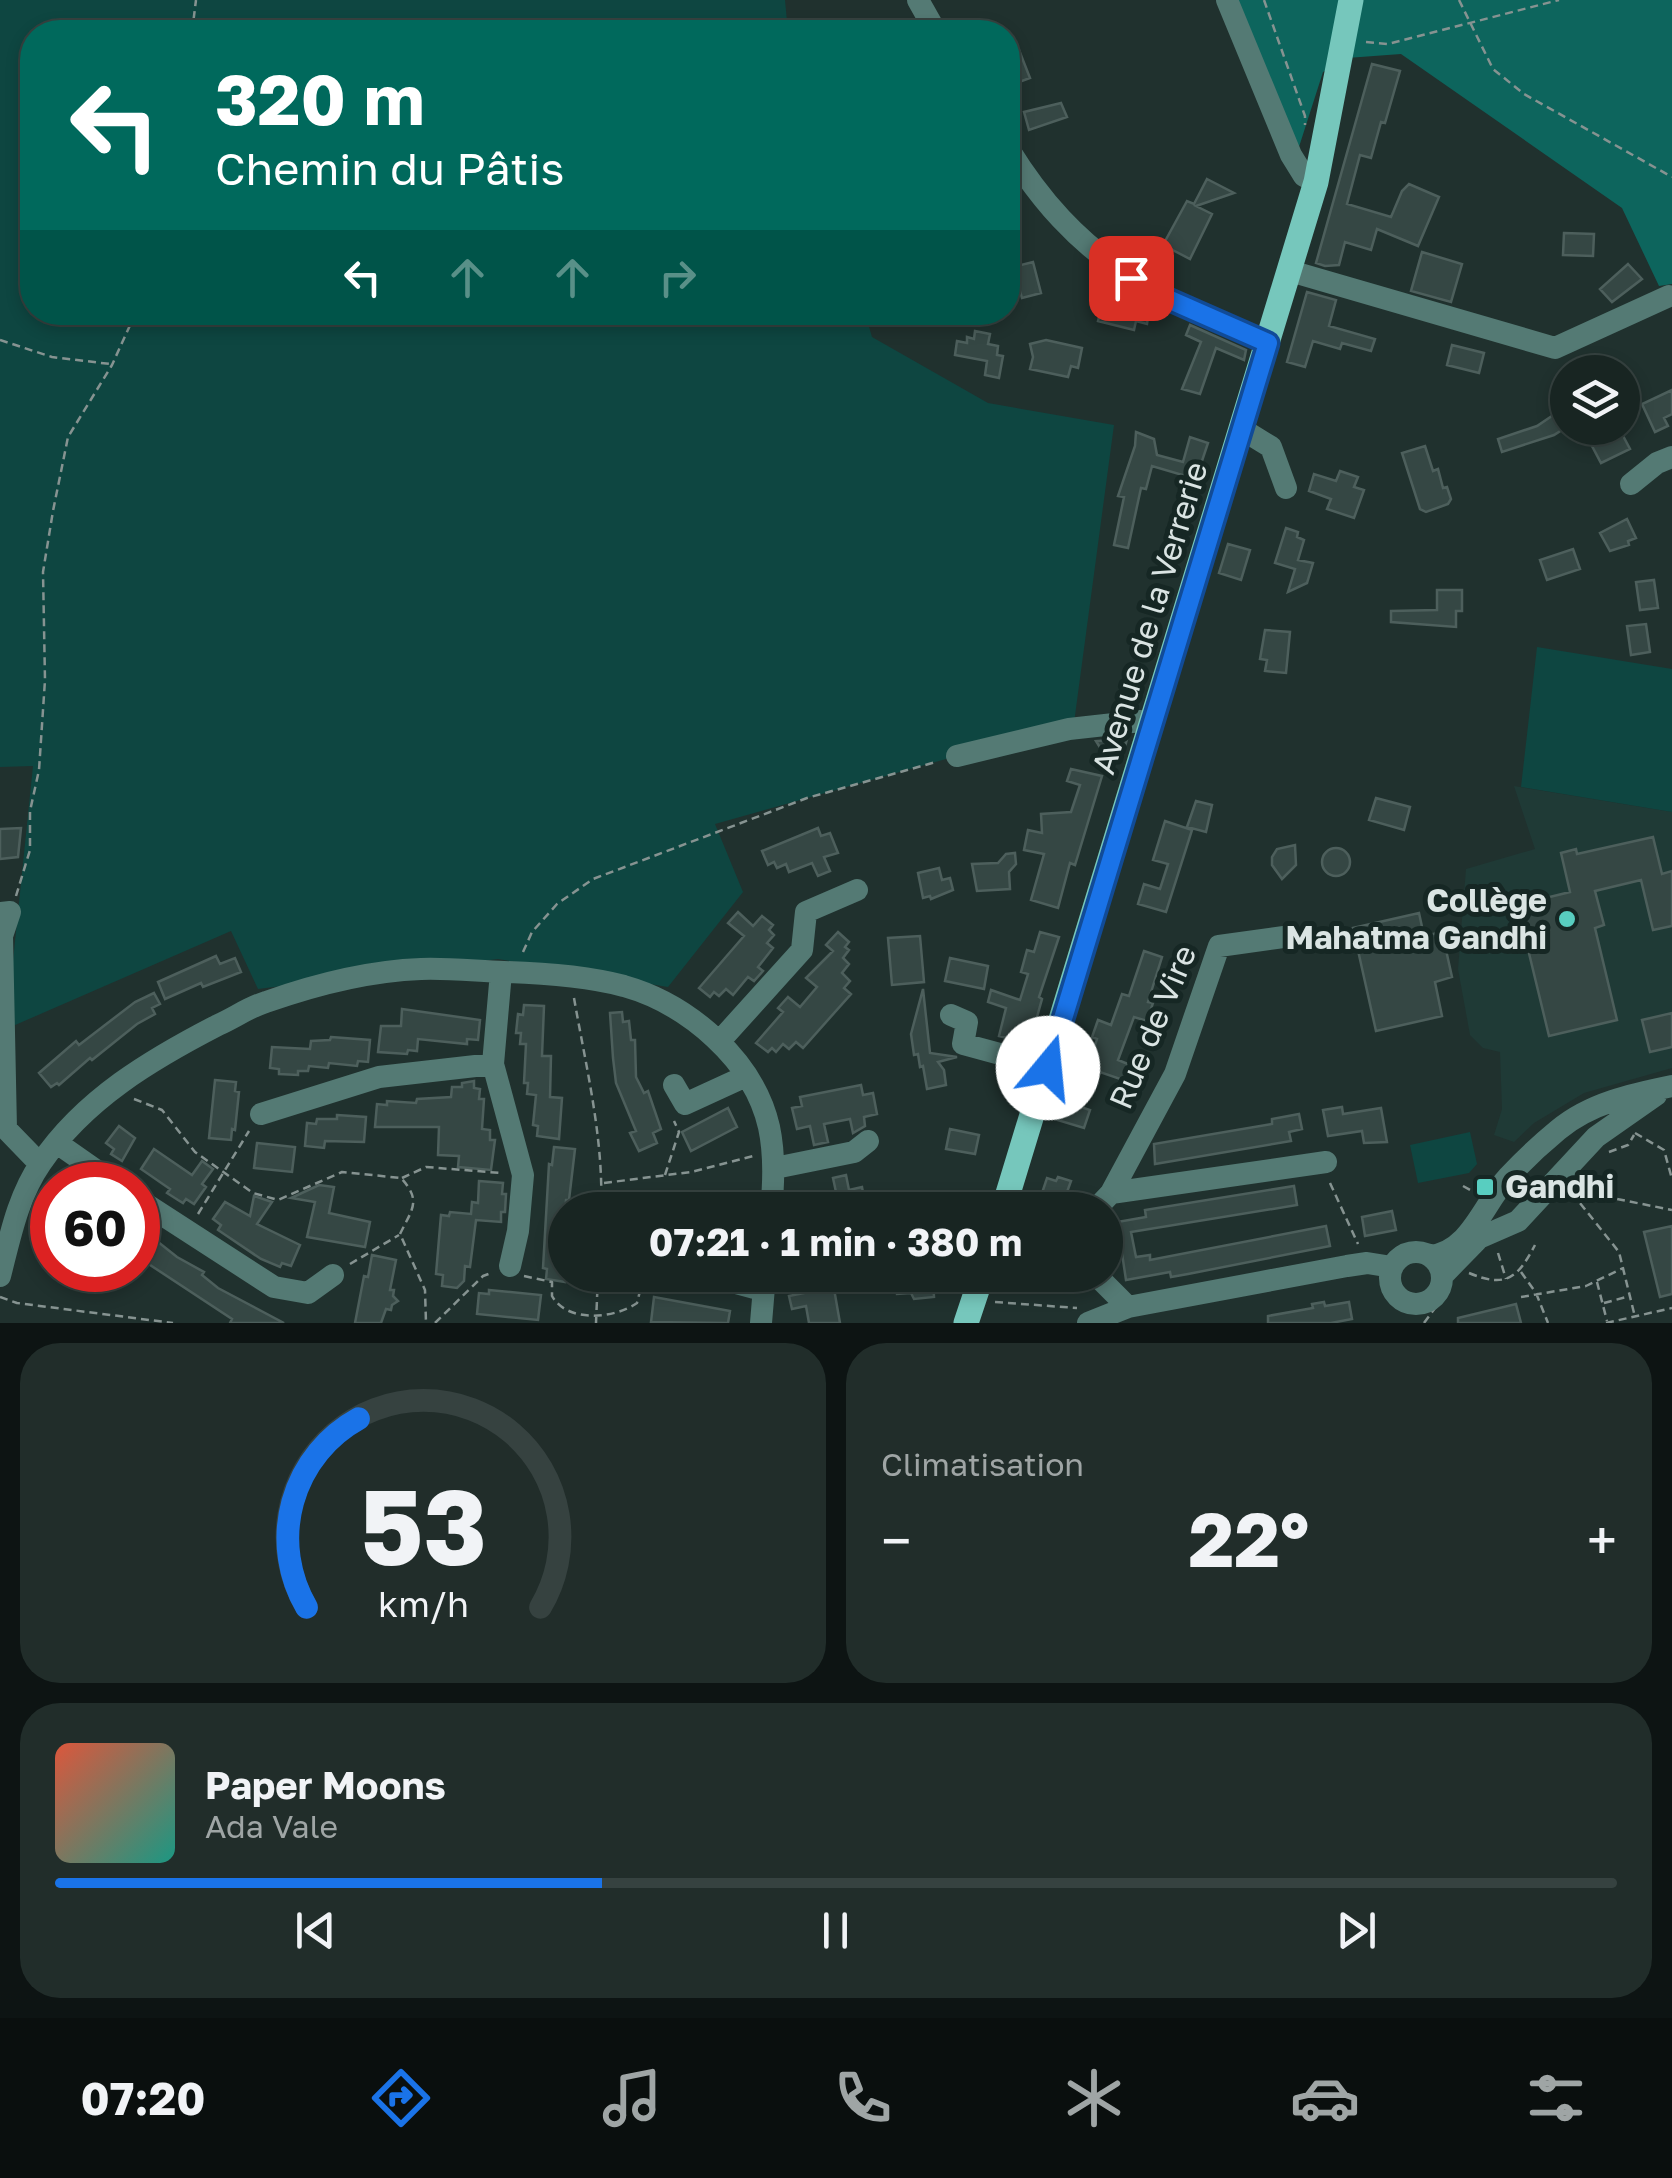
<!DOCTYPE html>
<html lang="fr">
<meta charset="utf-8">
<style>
body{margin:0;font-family:"Golos Text",sans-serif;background:#212d2a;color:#f1f3f6;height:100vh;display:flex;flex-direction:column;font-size:38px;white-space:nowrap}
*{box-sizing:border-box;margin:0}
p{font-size:32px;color:#9fa5a5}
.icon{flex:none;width:55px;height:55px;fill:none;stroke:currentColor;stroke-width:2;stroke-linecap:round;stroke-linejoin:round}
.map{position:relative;height:1323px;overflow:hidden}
.side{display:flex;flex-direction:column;gap:20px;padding:20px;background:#0d1413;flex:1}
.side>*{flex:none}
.guide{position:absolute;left:20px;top:20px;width:1000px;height:305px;border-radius:40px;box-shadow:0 5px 15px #0003,0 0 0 2px #364240;background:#00695c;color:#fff;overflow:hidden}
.tools{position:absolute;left:1550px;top:355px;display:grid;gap:20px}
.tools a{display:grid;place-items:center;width:90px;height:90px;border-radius:50%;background:#182522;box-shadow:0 5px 15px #0003,0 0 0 2px #364240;font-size:50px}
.speed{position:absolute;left:30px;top:1162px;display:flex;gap:20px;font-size:50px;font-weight:700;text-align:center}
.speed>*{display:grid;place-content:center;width:130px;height:130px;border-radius:50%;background:#182522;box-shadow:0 5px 15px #0003,0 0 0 2px #364240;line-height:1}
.speed .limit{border:15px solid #d22;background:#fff;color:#111}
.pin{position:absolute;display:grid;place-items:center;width:85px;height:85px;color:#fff;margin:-42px;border-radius:20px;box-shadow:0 5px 15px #0006}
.me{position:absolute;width:110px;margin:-55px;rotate:17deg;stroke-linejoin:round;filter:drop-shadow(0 0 8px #0008)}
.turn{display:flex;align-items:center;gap:35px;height:210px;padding:0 30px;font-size:45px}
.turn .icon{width:130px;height:130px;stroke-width:2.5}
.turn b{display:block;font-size:70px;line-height:85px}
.lanes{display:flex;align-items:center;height:95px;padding:0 30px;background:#0003;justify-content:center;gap:50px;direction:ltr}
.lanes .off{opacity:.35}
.big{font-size:75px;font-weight:700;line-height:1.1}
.side .tile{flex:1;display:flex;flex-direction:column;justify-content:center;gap:15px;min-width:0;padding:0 35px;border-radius:40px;background:#212d2a}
.side .dial{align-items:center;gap:0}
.dial svg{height:260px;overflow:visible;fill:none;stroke:#364240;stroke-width:7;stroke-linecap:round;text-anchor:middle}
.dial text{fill:#f1f3f6;stroke:none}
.song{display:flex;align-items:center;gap:30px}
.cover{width:120px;height:120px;border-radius:15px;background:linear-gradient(135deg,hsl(10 70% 55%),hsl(170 70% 35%))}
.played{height:10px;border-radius:5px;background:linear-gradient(90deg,#1a73e8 35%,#364240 35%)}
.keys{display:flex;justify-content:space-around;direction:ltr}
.heat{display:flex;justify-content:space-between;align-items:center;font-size:55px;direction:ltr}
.side .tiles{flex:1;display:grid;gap:20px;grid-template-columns:1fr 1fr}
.tile:last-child{grid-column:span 2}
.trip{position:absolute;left:548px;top:1192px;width:575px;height:100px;border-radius:50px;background:#182522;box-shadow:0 5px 15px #0003,0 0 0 2px #364240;font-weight:700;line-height:100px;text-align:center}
.dock{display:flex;height:160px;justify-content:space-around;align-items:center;background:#0a0f0e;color:#9fa5a5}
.dock .icon{width:70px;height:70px}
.dock .on{color:#1a73e8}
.dock b{font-size:45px;color:#f1f3f6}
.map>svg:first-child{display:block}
</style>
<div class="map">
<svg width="1672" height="1323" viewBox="0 0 1672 1323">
<rect width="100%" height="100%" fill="#20312e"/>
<path fill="#1f3a36" d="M1514,786L1672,812V1068L1584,1093L1534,1123L1514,1142L1494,1135L1502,1109L1500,1052L1483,1048L1470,1035L1458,969L1466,869L1535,849Z"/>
<path fill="#0e4641" d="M0,0H785L788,32H32V312L865,313L872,337L988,403L1114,425L1074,723L715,824L743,892L668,987L498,959L258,989L231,931L6,1029L33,766L0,767Z
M1537,647L1672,669V812L1521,787Z
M1470,1132L1477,1164L1469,1173L1418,1183L1410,1145Z"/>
<path fill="#0d655d" d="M1235,0H1672V284L1659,286L1622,208L1401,54L1347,58L1323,72L1298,150Z"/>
<path fill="#354744" stroke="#4d5f5c" stroke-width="2.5" d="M1019,50L1030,78L1008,86V55Z
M1372,64L1400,71L1385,123L1381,122L1371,158L1360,155L1347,204L1391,217L1402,191L1409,184L1439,197L1418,246L1377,229L1371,250L1345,242L1339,265L1325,266L1316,263Z
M1061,103L1067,117L1029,130L1024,112Z
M1207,179L1234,193L1196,206L1212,214L1190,259L1163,245L1187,201L1194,204Z
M1564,233L1594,234L1593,256L1563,255Z
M1422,252L1462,264L1451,302L1411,291Z
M1033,262L1041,293L1022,298L1013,267Z
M1628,264L1642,279L1612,302L1600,289Z
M1307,292L1336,300L1329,326L1375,339L1371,351L1342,343L1340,349L1313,341L1305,367L1287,362Z
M1116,295L1150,305L1147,324L1136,321L1134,330L1098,321L1101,309L1112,312Z
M1190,325L1246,350L1244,360L1216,348L1200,394L1182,389L1201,342L1186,335Z
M975,331L990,334L988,344L998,346L997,355L1003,356L999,378L985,375L987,361L955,355L957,341L967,343V337L974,339Z
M1046,340L1082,348L1078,368L1071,366L1068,377L1030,369L1033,357L1030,344Z
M1452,345L1484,353L1479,373L1447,365Z
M1672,390V414L1664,418L1668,426L1655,432L1642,404Z
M1568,405V426L1554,435L1502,452L1498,439L1537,426Z
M1136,432L1154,439L1157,455L1183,462L1190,437L1208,443L1196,479L1152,466L1146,489L1141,488L1128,548L1114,545L1124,497L1118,496L1135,446Z
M1621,432L1630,449L1601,463L1592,446Z
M1425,446L1433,471L1438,469L1443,488L1447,487L1451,499L1448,504L1426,512L1420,509L1402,453Z
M1340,471L1358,477L1354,487L1364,490L1354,518L1327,509L1331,499L1309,491L1314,474L1336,481Z
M1627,519L1636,538L1628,541L1629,545L1610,551L1600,533Z
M1286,528L1298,532L1297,537L1304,540L1298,560L1313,563L1307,583L1288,592L1295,569L1275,563Z
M1228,544L1250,550L1241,580L1219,573Z
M1573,549L1580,569L1547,580L1540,560Z
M1654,580L1658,608L1640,610L1636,582Z
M1437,590H1462V611H1456V627L1391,622V611L1437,610Z
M1646,624L1650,652L1631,655L1627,626Z
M1265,630L1290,632L1286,673L1265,671L1267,660L1260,659Z
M1127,739L1124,751H1117L1113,763H1097L1101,749L1096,741Z
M1071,769L1102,776L1075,865L1070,863L1058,908L1031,900L1044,854L1024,850L1028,830L1042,833L1041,814L1071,812L1080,785L1067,781Z
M1376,798L1410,807L1404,830L1369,820Z
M1196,801L1212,805L1206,832L1187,827Z
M1165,821L1192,830L1166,912L1138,904L1144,884L1160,889L1168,864L1153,860Z
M21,828L18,857L0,859V829Z
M818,828L821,836L830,833L838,853L824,857L830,871L818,876L812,863L789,872L786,864L777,868L774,862L768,865L762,851Z
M1653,837L1662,874L1672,871V926L1653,930L1641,880L1595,891L1604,925L1595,928L1617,1020L1549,1036L1527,945L1518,947L1509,907L1570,892L1561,853L1576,849L1577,854Z
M1295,845L1296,865L1282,879L1272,865V857L1277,849Z
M1322 862a14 14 0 1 1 28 0a14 14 0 1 1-28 0Z
M1015,853L1016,864L1009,872L1010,889L977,891L972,864L998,863L1006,854Z
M939,868L942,880L950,878L953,890L931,899L930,896L923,898L918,873Z
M738,912L753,926L762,916L773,925L769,930L774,935L767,943L773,948L758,967L763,971L754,981L748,977L733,995L726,989L719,996L714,992L710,997L699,988L744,936L728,923Z
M1419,913L1424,936L1442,932L1452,977L1435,982L1442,1016L1376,1031L1353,928Z
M838,932L849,942L845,947L849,950L843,958L849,964L842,973L850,981L844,988L851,994L803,1048L796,1042L789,1049L783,1044L776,1052L772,1048L768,1052L756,1043L783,1012L778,1008L788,997L800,1007L817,987L806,978L833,951L826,945Z
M1040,932L1059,937L1039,997L1042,999L1037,1017L1044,1019L1040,1032L1020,1026L1016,1040L999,1036L1006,1008L988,1002L991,990L1020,1000L1028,974L1021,972L1027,950L1034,952Z
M920,936L924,982L892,985L888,938Z
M1144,951L1162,957L1148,1002L1153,1003L1147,1021L1134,1017L1118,1060L1128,1064L1123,1080L1088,1068L1097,1039L1092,1037L1098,1020L1111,1025L1122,994L1129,996Z
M216,956L220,964L235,958L241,972L203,987L201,983L165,999L158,982Z
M950,958L988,966L984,989L945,981Z
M923,989L930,1053L957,1057L938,1062L944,1070L946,1085L927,1089L923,1066L920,1067L918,1054L914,1055L911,1034Z
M154,993L160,1004L152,1008L155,1014L137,1024L92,1060L90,1058L59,1085L57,1083L51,1087L39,1073L76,1041L79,1045L135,1002Z
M524,1005L544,1006L542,1056H551L550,1097L562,1098L559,1139L537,1136L538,1126L533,1125L536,1095L527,1094L528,1083H524L526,1044H520L521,1033H516L518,1014L523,1015Z
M402,1009L480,1020L478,1040L467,1039V1044L418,1039L417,1051L408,1050L407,1054L378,1052L381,1026H401Z
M622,1012L623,1022L629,1021L631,1040H635L636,1077L644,1093L648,1091L661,1129L653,1133L657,1143L639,1151L630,1133L636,1131L616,1083L613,1058L610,1013Z
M1672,1013V1047L1650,1052L1642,1020Z
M331,1037L370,1040L368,1062L358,1061L357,1066L329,1063L328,1068L309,1066L308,1071H298V1075L279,1074V1069L270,1068L272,1047L310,1049L311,1041L330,1040Z
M215,1080L236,1082L235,1091L239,1092L235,1130L232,1129L231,1140L209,1138Z
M474,1081V1088L480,1089L479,1099H484L482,1129L490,1130V1140H495L491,1170L458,1167L459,1156L438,1155L439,1127H375L377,1104L387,1105V1101L416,1103L417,1099L451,1097L452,1087H462V1083Z
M861,1085L863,1095L873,1093L877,1114L864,1117L865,1126L853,1133L850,1119L824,1124L828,1142L814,1145L810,1126L797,1129L792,1108L802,1106L800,1097Z
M1060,1100L1090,1110L1084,1128L1054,1119Z
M1342,1107L1343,1114L1381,1108L1387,1142L1364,1143L1362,1131L1328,1136L1323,1110Z
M728,1108L737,1127L691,1151L682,1132Z
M1299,1114L1302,1129L1289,1132L1291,1141L1155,1164L1154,1144L1272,1124V1119Z
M337,1115L366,1117L364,1142L325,1141L324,1148L305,1146L307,1123L316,1124L317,1119H337Z
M119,1126L135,1138L122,1161L111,1154L114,1149L106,1143Z
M950,1129L979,1135L975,1154L946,1149Z
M257,1143L295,1147L292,1172L254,1168Z
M554,1147L575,1149L569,1200H566L565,1210V1282L546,1279L547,1269L543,1268L549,1164L552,1165Z
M154,1149L192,1175L202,1161L213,1169L202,1184L206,1187L194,1204L186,1199L183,1203L178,1200L167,1193L170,1189L141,1169Z
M846,1175L849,1190L862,1187L866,1209L815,1210L813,1197L836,1192L833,1178Z
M1058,1177L1071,1181L1062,1206L1040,1199L1047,1178L1056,1181Z
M479,1181L503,1183L502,1194H506L505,1212H501V1222L476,1220L470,1267L465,1266L464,1281L457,1288L442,1286L443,1275L436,1274L441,1215L449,1216L450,1212L471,1214L472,1202L478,1203Z
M319,1185L334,1187L329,1213L370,1222L365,1247L307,1237L315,1202L291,1198Z
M1294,1186L1297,1205L1131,1232L1136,1257L1150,1255V1260L1326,1226L1330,1246L1188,1274L1171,1277L1170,1272L1126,1280L1120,1240L1109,1242L1106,1224L1146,1217L1145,1210Z
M685,1192L737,1202V1210H683Z
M254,1196L272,1202L257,1224L300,1245L291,1266L282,1263L280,1267L261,1259L218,1230L221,1225L213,1219L225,1202L250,1216Z
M1392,1211L1396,1230L1365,1236L1362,1217Z
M138,1226L177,1257L204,1272L202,1275L218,1288L284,1323H230L232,1319L138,1257Z
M1672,1226V1294L1660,1297L1644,1232Z
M372,1255L396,1260L390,1290H394L393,1296L398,1301L392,1305L391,1310L386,1309L381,1323H355L364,1276L368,1277Z
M801,1275H822L824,1285L833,1283L840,1323H809L806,1306L792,1309L789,1296L804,1293Z
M924,1275L925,1282L933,1281L934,1297L914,1299L911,1293L897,1294L895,1276Z
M489,1290L541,1295L538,1320L477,1314L479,1293L489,1294Z
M654,1297L730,1311L728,1323L651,1322Z
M1324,1302L1325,1306L1349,1302L1352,1319L1331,1323H1268V1316L1313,1308L1312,1304Z
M1516,1304L1521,1323H1458V1318Z"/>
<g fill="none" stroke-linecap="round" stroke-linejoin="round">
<path stroke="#869391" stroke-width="2.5" stroke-dasharray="8 5" stroke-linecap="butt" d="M1264,0L1305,116V125
M1459,0L1493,69L1524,94L1672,177
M192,32L196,0
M1366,42L1388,44L1559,0
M0,340L52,357L110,364
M16,896L30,850V811L39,770L45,680L43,572L53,511L68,437L112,365L136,312
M523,952L532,932L557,904L593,879L807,798L936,762
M574,998C586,1067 604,1139 601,1210
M134,1099L162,1110L195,1152L253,1193L278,1200L342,1172L401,1178C422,1201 412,1209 400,1234L425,1290L426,1323
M1635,1133L1664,1150L1672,1179
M1609,1152L1628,1145L1634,1135
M665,1175L679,1132L674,1121
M402,1178L426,1167L501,1173
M604,1183L691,1172L753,1156
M1330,1183L1358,1244
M1463,1186L1472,1191
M1572,1193L1619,1252L1635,1317
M1617,1199L1672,1210
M198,1214L249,1131
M1498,1253L1506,1279
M350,1264L399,1235
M1521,1272L1536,1293L1548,1323
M1469,1273C1507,1289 1518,1277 1535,1245
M524,1276L552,1282V1296C567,1323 614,1319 637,1303L642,1283L674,1286L686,1276
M1597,1282L1607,1321
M0,1297L17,1303L173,1323
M1521,1297L1586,1286L1623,1268
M995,1302L1077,1308
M1604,1303L1630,1296
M435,1323L483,1276L491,1273
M596,1323L598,1275
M1424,1323L1444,1296
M1606,1323L1672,1308"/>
<path stroke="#547a74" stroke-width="22" d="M918,0L936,32
M1227,0L1291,155L1304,176L1316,182
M1008,148C1077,260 1150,294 1268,343
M1290,271L1555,348L1669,296
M1240,428L1271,447L1286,488
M1631,484L1657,463L1672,457
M957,756L1069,729L1141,721L1152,724
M0,913L10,912L2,936L6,1129L40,1164
M501,972L493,1064L523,1175L518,1231L510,1266
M951,1015L967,1022L963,1044L1048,1067
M719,1042L802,950L806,912L857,890
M674,1085L685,1104L746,1076
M261,1114L379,1077L493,1064
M57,1143L117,1185
M775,1168L854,1152L868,1141
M1111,1193L1175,1074L1219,946L1291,936
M138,1199L274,1287L308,1293L333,1275
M1095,1210L1111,1193L1326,1162
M1390 1278a26 26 0 1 1 52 0a26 26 0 1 1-52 0Z
M1430,1256C1471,1251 1483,1204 1508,1177C1523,1161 1541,1144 1558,1130C1590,1103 1633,1094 1672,1086
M706,1275L754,1288L764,1287
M1096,1275L1128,1307
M0,1276C10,1237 18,1196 41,1163C84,1099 152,1059 218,1025C234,1018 249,1007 266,1002C314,985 369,971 421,969C448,968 476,971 504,972C543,973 585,976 624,986C688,1004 754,1060 769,1127C775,1155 774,1182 771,1210
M1442,1276L1479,1238L1518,1221L1596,1137L1656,1095
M761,1323L765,1275
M1088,1323L1128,1307L1347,1266L1367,1263L1392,1267"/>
<path stroke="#76c7bc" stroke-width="25" d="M1003,1210L1316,182L1351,0
M966,1323L982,1275"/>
</g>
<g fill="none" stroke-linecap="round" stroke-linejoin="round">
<g stroke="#114b97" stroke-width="25">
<path id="route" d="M1048,1068L1268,343L1152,292L1131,278"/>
</g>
<use href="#route" stroke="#1a73e8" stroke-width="18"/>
</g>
<g fill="#58cec0" stroke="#162724" stroke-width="4">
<circle cx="1567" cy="919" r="10"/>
<rect x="1475" y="1177" width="20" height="20" rx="5"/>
</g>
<g text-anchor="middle" stroke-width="10" stroke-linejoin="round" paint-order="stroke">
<g font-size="32" fill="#dae4e3" stroke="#162724">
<text transform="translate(1150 618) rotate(-73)" y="11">Avenue de la Verrerie</text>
<text transform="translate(1153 1027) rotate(-67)" y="11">Rue de Vire</text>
</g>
<g font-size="32" font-weight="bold" fill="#dae4e3" stroke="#162724" text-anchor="end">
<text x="1547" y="912">Collège<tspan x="1547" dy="37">Mahatma Gandhi</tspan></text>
<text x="1505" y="1198" text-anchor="start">Gandhi</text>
</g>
</g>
</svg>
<div class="tools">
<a><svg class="icon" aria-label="layers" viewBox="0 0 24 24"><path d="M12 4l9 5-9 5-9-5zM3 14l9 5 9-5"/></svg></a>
</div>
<div class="speed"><div class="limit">60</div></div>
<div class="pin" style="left:1131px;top:278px;background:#d93025"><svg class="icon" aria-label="arrive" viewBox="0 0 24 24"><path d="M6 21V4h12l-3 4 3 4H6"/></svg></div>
<svg class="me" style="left:1048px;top:1068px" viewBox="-20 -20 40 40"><circle r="19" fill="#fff"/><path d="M0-13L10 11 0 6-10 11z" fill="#1a73e8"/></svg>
<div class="trip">07:21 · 1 min · 380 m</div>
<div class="guide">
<div class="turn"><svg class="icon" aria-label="left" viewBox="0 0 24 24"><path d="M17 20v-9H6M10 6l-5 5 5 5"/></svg><div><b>320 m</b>Chemin du Pâtis</div></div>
<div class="lanes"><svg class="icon" aria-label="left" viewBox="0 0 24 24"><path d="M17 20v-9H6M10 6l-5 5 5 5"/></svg><svg class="icon off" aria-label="ahead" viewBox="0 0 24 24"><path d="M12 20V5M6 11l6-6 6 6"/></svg><svg class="icon off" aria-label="ahead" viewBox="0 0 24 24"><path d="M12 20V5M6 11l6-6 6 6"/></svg><svg class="icon off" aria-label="right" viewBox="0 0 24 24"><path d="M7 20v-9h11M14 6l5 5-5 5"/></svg></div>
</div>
</div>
<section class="side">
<div class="tiles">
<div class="tile dial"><svg viewBox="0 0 100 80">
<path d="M14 69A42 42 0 1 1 86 69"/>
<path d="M14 69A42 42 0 0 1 30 11" stroke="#1a73e8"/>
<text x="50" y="56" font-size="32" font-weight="700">53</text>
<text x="50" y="72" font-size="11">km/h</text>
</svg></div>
<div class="tile"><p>Climatisation</p>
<div class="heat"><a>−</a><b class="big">22°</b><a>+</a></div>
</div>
<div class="tile">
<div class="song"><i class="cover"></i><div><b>Paper Moons</b><p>Ada Vale</p></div></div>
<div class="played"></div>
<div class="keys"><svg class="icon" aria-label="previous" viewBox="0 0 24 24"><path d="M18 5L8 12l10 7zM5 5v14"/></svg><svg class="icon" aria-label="pause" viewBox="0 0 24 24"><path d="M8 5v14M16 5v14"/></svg><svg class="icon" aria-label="next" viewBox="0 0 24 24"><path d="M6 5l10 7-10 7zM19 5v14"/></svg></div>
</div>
</div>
</section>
<nav class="dock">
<b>07:20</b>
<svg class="icon on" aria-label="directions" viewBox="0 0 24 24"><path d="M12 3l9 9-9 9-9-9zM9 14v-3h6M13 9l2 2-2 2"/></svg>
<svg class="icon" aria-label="music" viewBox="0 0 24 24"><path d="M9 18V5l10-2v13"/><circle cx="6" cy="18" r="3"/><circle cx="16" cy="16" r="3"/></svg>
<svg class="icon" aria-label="phone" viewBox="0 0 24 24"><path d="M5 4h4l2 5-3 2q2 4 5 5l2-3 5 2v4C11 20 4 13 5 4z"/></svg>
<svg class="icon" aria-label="climate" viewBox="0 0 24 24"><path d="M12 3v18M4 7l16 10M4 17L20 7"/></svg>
<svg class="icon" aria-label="car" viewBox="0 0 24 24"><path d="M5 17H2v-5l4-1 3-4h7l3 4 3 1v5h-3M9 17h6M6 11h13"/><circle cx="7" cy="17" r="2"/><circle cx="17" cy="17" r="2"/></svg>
<svg class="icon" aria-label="filters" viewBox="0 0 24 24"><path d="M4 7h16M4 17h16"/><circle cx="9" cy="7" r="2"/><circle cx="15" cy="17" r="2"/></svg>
</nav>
